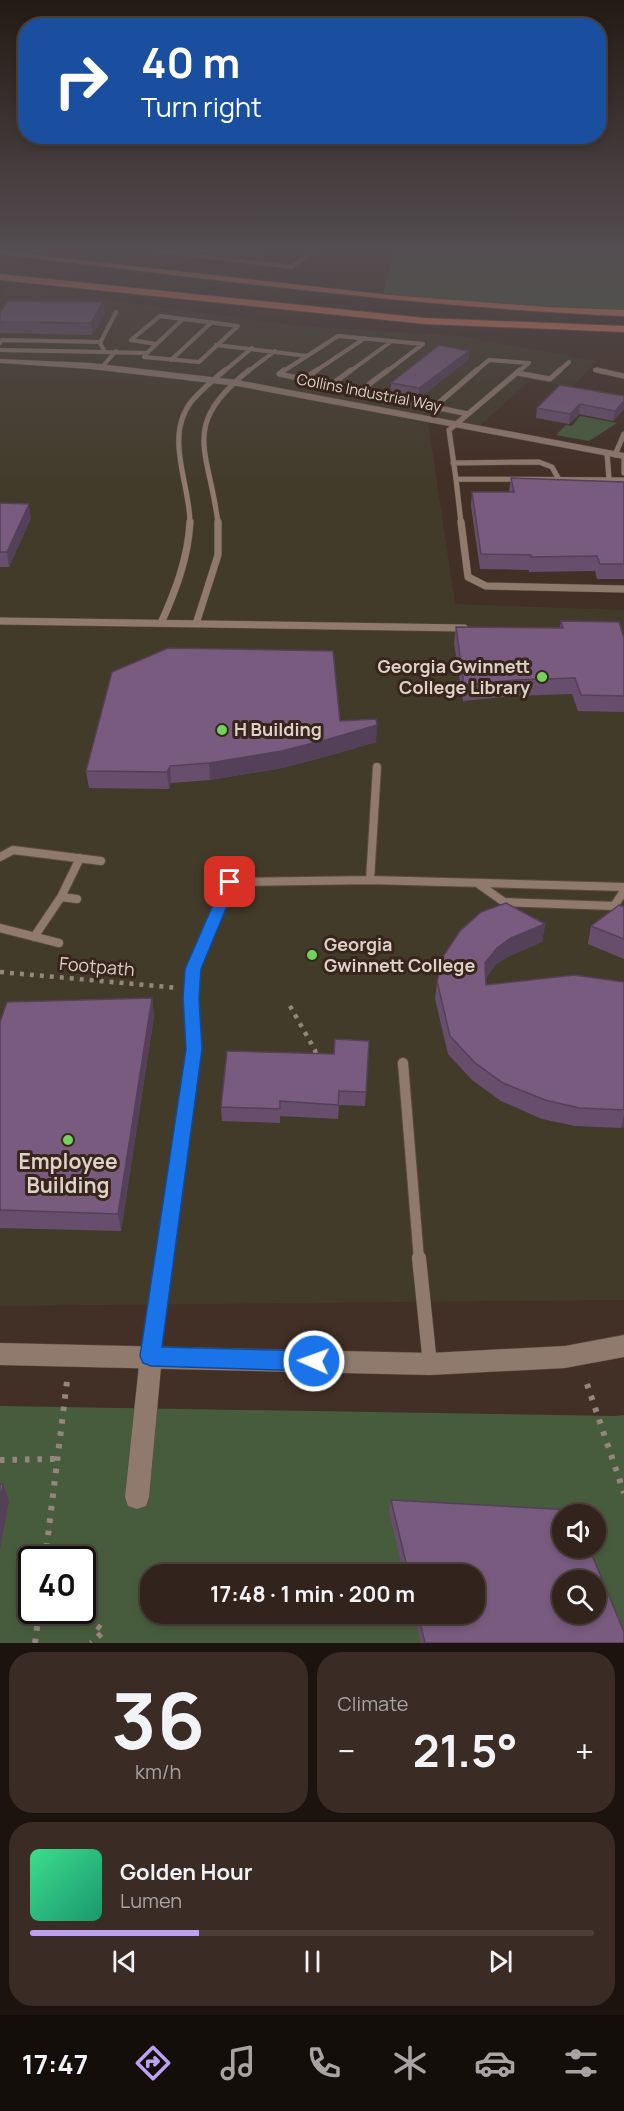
<!DOCTYPE html>
<meta charset="utf-8">
<style>
body{margin:0;font-family:Manrope,sans-serif;background:#3a2b25;color:#f1f3f6;height:100vh;display:flex;flex-direction:column;font-size:22px;white-space:nowrap}
*{box-sizing:border-box;margin:0}
p{font-size:20px;color:#a8a4a3}
.icon{flex:none;width:33px;height:33px;fill:none;stroke:currentColor;stroke-width:2;stroke-linecap:round;stroke-linejoin:round}
.map{position:relative;height:1643px;overflow:hidden}
.side{display:flex;flex-direction:column;gap:9px;padding:9px;background:#1c130f;flex:1}
.side>*{flex:none}
.guide{position:absolute;left:18px;top:18px;width:588px;height:126px;border-radius:24px;box-shadow:0 3px 9px #0003,0 0 0 2px #4d403b;background:#1a4fa0;color:#fff;overflow:hidden}
.tools{position:absolute;left:552px;top:1504px;display:grid;gap:12px}
.tools a{display:grid;place-items:center;width:54px;height:54px;border-radius:50%;background:#32231c;box-shadow:0 3px 9px #0003,0 0 0 2px #4d403b;font-size:30px}
.speed{position:absolute;left:18px;top:1546px;display:flex;gap:12px;font-size:30px;font-weight:700;text-align:center}
.speed>*{display:grid;place-content:center;width:78px;height:78px;border-radius:50%;background:#32231c;box-shadow:0 3px 9px #0003,0 0 0 2px #4d403b;line-height:1}
.speed .limit{border:3px solid #111;border-radius:9px;background:#fff;color:#111}
.pin{position:absolute;display:grid;place-items:center;width:51px;height:51px;color:#fff;margin:-26px;border-radius:12px;box-shadow:0 3px 9px #0006}
.me{position:absolute;width:66px;margin:-33px;rotate:272deg;stroke-linejoin:round;filter:drop-shadow(0 0 4px #0008)}
.turn{display:flex;align-items:center;gap:21px;height:126px;padding:0 24px;font-size:27px}
.turn .icon{width:78px;height:78px;stroke-width:2.5}
.turn b{display:block;font-size:42px;line-height:51px}
.big{font-size:45px;font-weight:700;line-height:1.1}
.side .widget{flex:1;display:flex;flex-direction:column;justify-content:center;gap:9px;min-width:0;padding:0 21px;border-radius:24px;background:#3a2b25}
.side .dial{align-items:center;gap:0}
.dial b{font-size:78px;line-height:1}
.song{display:flex;align-items:center;gap:18px}
.cover{width:72px;height:72px;border-radius:9px;background:linear-gradient(135deg,hsl(150 70% 55%),hsl(160 70% 35%))}
.played{height:6px;border-radius:3px;background:linear-gradient(90deg,#bca0f2 30%,#4d403b 30%)}
.keys{display:flex;justify-content:space-around;direction:ltr}
.heat{display:flex;justify-content:space-between;align-items:center;font-size:33px;direction:ltr}
.side .tiles{flex:1;display:grid;gap:9px;grid-template-columns:1fr 1fr}
.widget:last-child{grid-column:span 2}
.trip{position:absolute;left:140px;top:1564px;width:345px;height:60px;border-radius:24px;background:#32231c;box-shadow:0 3px 9px #0003,0 0 0 2px #4d403b;font-weight:700;line-height:60px;text-align:center}
.tabs{display:flex;height:96px;justify-content:space-around;align-items:center;background:#140e0b;color:#a8a4a3}
.tabs .icon{width:42px;height:42px}
.tabs .active{color:#bca0f2}
.tabs b{font-size:27px;color:#f1f3f6}
.map>svg:first-child{display:block}
</style>
<div class="map">
<svg width="624" height="1643" viewBox="0 0 624 1643">
<rect width="100%" height="100%" fill="#422f25"/>
<path fill="#433b2a" d="M3,286L299,326L458,336L597,361L572,387L530,380L476,429L428,422L455,604L624,610V1300L0,1306V299L5,289Z"/>
<path fill="#475c3d" fill-rule="evenodd" d="M394,251H624V310L559,309L383,295Z
M580,416L617,423L589,441L556,435L566,425L572,426Z
M0,1406L616,1416L624,1415V1643H0ZM562,1515H596V1548H562ZM32,1560H82V1611H32ZM150,1575H474V1614H150ZM562,1581H596V1614H562Z"/>
<g fill="none" stroke-linecap="round" stroke-linejoin="round">
<g stroke="#5b4b42" stroke-width="4.5">
<path id="lane-far5" d="M116,312L100,343L105,352L147,353L183,319
M0,343L2,340L101,342
M216,345L307,356
M0,350L105,352
M147,353L144,357L199,362L238,326L160,316L131,340L156,344
M307,356L338,336L423,344L386,372
M171,360L212,322
M102,367L116,351
M595,370L604,372
M223,372L252,348
M247,372L275,351
M282,372L307,356
M314,372L365,338
M349,372L392,341
M475,372L489,360L529,363L518,372
M558,372L569,362"/>
</g>
<g stroke="#5b4b42" stroke-width="6">
<path id="lane-far4" d="M284,370L279,374L360,391L388,370
M597,370L624,376
M517,373L550,379L560,370
M304,379L317,370
M331,385L351,370
M360,391L434,407
M468,414L434,407L477,370
M468,414L520,370
M607,453L609,479
M615,455L624,434
M624,459V473
M453,463L539,462L552,467L558,478
M456,479L449,430L468,414
M190,523C190,484 164,437 191,402C201,390 213,380 225,370
M218,523C209,449 179,426 249,370
M461,523L456,479L624,480"/>
</g>
<g stroke="#5b4b42" stroke-width="8">
<path id="lane-far3" d="M461,522L468,577L486,586L624,589
M0,621L464,628
M161,623C176,590 188,558 190,522
M196,624L218,555V522"/>
</g>
<g stroke="#5b4b42" stroke-width="10">
<path id="lane-far2" d="M0,857L13,850L101,861
M370,880L377,767
M477,883L504,902L614,906L624,891
M61,897L80,858
M0,928L59,943
M34,937L61,897L77,899
M199,955L230,882L370,880L624,887"/>
</g>
<g stroke="#5b4b42" stroke-width="12">
<path id="lane-far1" d="M403,1063L419,1260
M165,1260L194,1049L191,998L193,969L199,954"/>
</g>
<g stroke="#5b4b42" stroke-width="15">
<path id="lane" d="M419,1258L430,1364
M151,1356L165,1258"/>
</g>
<g stroke="#5b4b42" stroke-width="1">
<path id="street" d="M145,251H170L291,265L309,251H317L292,269Z
M151,1345L159,1348L162,1356L149,1497L146,1506L137,1509L128,1506L125,1497L140,1356L143,1348Z"/>
</g>
<g stroke="#5b4b42" stroke-width="1">
<path id="secondary" d="M0,359L91,363L237,380L624,453V459L237,386L91,369L0,363Z
M624,1335V1357L565,1368L430,1375L0,1365V1343L430,1353L565,1346Z"/>
</g>
<g stroke="#5b4b42" stroke-width="2">
<path id="highway" d="M0,251L389,295L546,307L624,310V316C415,307 208,279 0,254Z
M0,274L425,318L624,326V332L425,324L0,280Z"/>
</g>
<path stroke="#95867d" stroke-width="4.5" stroke-dasharray="4 6" stroke-linecap="butt" d="M0,972L179,988
M290,1006L315,1050L316,1056"/>
<path stroke="#95867d" stroke-width="6" stroke-dasharray="4.5 8" stroke-linecap="butt" d="M587,1384L624,1493
M0,1460L57,1459
M45,1560L67,1381
M77,1611L104,1631L91,1643
M35,1643L39,1611"/>
<use href="#lane-far5" stroke="#907a6e" stroke-width="4"/>
<use href="#lane-far4" stroke="#907a6e" stroke-width="5"/>
<use href="#lane-far3" stroke="#907a6e" stroke-width="7"/>
<use href="#lane-far2" stroke="#907a6e" stroke-width="8"/>
<use href="#lane-far1" stroke="#907a6e" stroke-width="10"/>
<use href="#lane" stroke="#907a6e" stroke-width="14"/>
<use href="#street" fill="#907a6e" fill-rule="evenodd"/>
<use href="#secondary" fill="#907a6e" fill-rule="evenodd"/>
<use href="#highway" fill="#ea7a5a" fill-rule="evenodd"/>
</g>
<path fill="#674e6d" d="M192,251H264L253,258Z
M103,302L105,314L92,335L0,333V312Z
M469,351L468,360L419,398L391,393V383Z
M624,396V409L613,421L579,414L569,424L536,418L537,408Z
M511,478L624,482V579H597L595,571L529,572V570L480,569L471,506L472,492H509Z
M0,503L31,518L9,567H0Z
M561,621L624,638V712L578,711L572,694L513,696L463,701L454,643L456,627L560,628Z
M340,721L376,742L328,756L282,768L210,780L171,783L169,789L89,788L86,771Z
M624,907V959L588,944L591,926Z
M545,924L542,942L509,956L495,965L486,978V985L624,982V1127L621,1128L575,1126L542,1119L501,1101L472,1080L448,1054L435,999L437,981Z
M152,998L154,1016L121,1231L0,1228V1022Z
M369,1041L365,1106L339,1105L338,1119L280,1116V1123L222,1121L221,1107L334,1054Z
M391,1500L624,1643H421L414,1614H474V1575H404L389,1512Z"/>
<path fill="#544059" d="M253,251H264L253,258Z
M103,302L105,314L92,335L91,323Z
M469,351L468,360L419,398V388Z
M624,401V409L613,421L615,411Z
M580,404L579,414L569,424L570,414Z
M29,504L31,518L9,567L7,552Z
M377,725L376,742L328,756L282,768L210,780L209,763Z
M170,766L171,783L169,789L167,772Z
M545,924L542,942L509,956L495,965L483,981L485,963L497,948L511,938Z
M152,998L154,1016L121,1231L118,1214Z
M624,1115V1127L621,1128Z
M3,1484L9,1501L0,1549V1502Z"/>
<path fill="#785b7f" stroke="#544059" stroke-width="1.5" fill-rule="evenodd" d="M8,301L103,302L91,323L0,322V312Z
M439,345L469,351L419,388L391,383Z
M560,385L624,396V401L615,411L580,404L570,414L537,408Z
M511,478L624,482V564H600L597,556L531,557V555L481,554L472,492H514Z
M0,503L29,504L7,552H0Z
M561,621L619,622L624,638V696L581,695L575,678L515,680L464,685L456,627L563,628Z
M168,648L333,651L340,721L376,719L377,725L329,739L282,751L209,763L170,766L167,772L86,771L112,672Z
M506,903L545,924L511,938L497,948L485,963L486,985L574,975L624,982V1110L579,1108L545,1100L503,1083L474,1062L450,1036L437,981L444,955L460,931L481,912Z
M619,905L624,907V939L591,926Z
M152,998L118,1214L0,1210V1022L7,1002Z
M335,1039L369,1041L366,1092L339,1091L338,1105L280,1101V1109L221,1107L227,1051L334,1054Z
M0,1484H3L0,1502Z
M391,1500L573,1510L575,1515H562V1548H589L624,1632V1643H425L418,1614H474V1575H409ZM562,1581H596V1614H562Z"/>
<linearGradient id="sky" x2="0" y2="1"><stop stop-color="#241a14"/><stop offset="0.52" stop-color="#544d51"/><stop offset="1" stop-color="#544d51" stop-opacity="0"/></linearGradient>
<rect width="624" height="481" fill="url(#sky)"/>
<path fill="#1a73e8" stroke="#114b97" stroke-width="1.5" d="M230,877L237,882L201,969L199,998L202,1049L162,1347L314,1351L321,1354L324,1361L321,1368L314,1371L151,1366L143,1363L140,1356L186,1049L183,998L185,969L223,882Z"/>
<g fill="#73d25c" stroke="#38251b" stroke-width="2">
<circle cx="542" cy="677" r="6"/>
<circle cx="222" cy="730" r="6"/>
<circle cx="312" cy="955" r="6"/>
<circle cx="68" cy="1140" r="6"/>
</g>
<g text-anchor="middle" stroke-width="6" stroke-linejoin="round" paint-order="stroke">
<g font-size="15" fill="#ddd1ca" stroke="#38251b">
<text transform="translate(369 393) rotate(11)" y="5">Collins Industrial Way</text>
</g>
<g font-size="18" font-weight="bold" fill="#ddd1ca" stroke="#38251b" text-anchor="start">
<text x="530" y="673" text-anchor="end">Georgia Gwinnett<tspan x="530" dy="21">College Library</tspan></text>
<text x="234" y="736">H Building</text>
<text x="324" y="951">Georgia<tspan x="324" dy="21">Gwinnett College</tspan></text>
</g>
<g font-size="18" fill="#ddd1ca" stroke="#38251b">
<text transform="translate(97 967) rotate(5)" y="6">Footpath</text>
</g>
<g font-size="21" font-weight="bold" fill="#ddd1ca" stroke="#38251b">
<text x="68" y="1169">Employee<tspan x="68" dy="24">Building</tspan></text>
</g>
</g>
</svg>
<div class="tools">
<a><svg class="icon" aria-label="sound" viewBox="0 0 24 24"><path d="M4 9h4l5-4v14l-5-4H4zM17 9q2 3 0 6"/></svg></a>
<a><svg class="icon" aria-label="search" viewBox="0 0 24 24"><circle cx="10" cy="10" r="6"/><path d="M15 15l6 6"/></svg></a>
</div>
<div class="speed"><div class="limit">40</div></div>
<div class="pin" style="left:230px;top:882px;background:#d93025"><svg class="icon" aria-label="arrive" viewBox="0 0 24 24"><path d="M6 21V4h12l-3 4 3 4H6"/></svg></div>
<svg class="me" style="left:314px;top:1361px" viewBox="-20 -20 40 40"><circle r="17" fill="#1a73e8" stroke="#fff" stroke-width="3"/><path d="M0-11L8 9 0 5-8 9z" fill="#fff"/></svg>
<div class="trip">17:48 · 1 min · 200 m</div>
<div class="guide">
<div class="turn"><svg class="icon" aria-label="right" viewBox="0 0 24 24"><path d="M7 20v-9h11M14 6l5 5-5 5"/></svg><div><b>40 m</b>Turn right</div></div>
</div>
</div>
<section class="side">
<div class="tiles">
<div class="widget dial"><b>36</b><p>km/h</p></div>
<div class="widget"><p>Climate</p>
<div class="heat"><a>−</a><b class="big">21.5°</b><a>+</a></div>
</div>
<div class="widget">
<div class="song"><i class="cover"></i><div><b>Golden Hour</b><p>Lumen</p></div></div>
<div class="played"></div>
<div class="keys"><svg class="icon" aria-label="previous" viewBox="0 0 24 24"><path d="M18 5L8 12l10 7zM5 5v14"/></svg><svg class="icon" aria-label="pause" viewBox="0 0 24 24"><path d="M8 5v14M16 5v14"/></svg><svg class="icon" aria-label="next" viewBox="0 0 24 24"><path d="M6 5l10 7-10 7zM19 5v14"/></svg></div>
</div>
</div>
</section>
<nav class="tabs">
<b>17:47</b>
<svg class="icon active" aria-label="directions" viewBox="0 0 24 24"><path d="M12 3l9 9-9 9-9-9zM9 14v-3h6M13 9l2 2-2 2"/></svg>
<svg class="icon" aria-label="music" viewBox="0 0 24 24"><path d="M9 18V5l10-2v13"/><circle cx="6" cy="18" r="3"/><circle cx="16" cy="16" r="3"/></svg>
<svg class="icon" aria-label="phone" viewBox="0 0 24 24"><path d="M5 4h4l2 5-3 2q2 4 5 5l2-3 5 2v4C11 20 4 13 5 4z"/></svg>
<svg class="icon" aria-label="climate" viewBox="0 0 24 24"><path d="M12 3v18M4 7l16 10M4 17L20 7"/></svg>
<svg class="icon" aria-label="car" viewBox="0 0 24 24"><path d="M5 17H2v-5l4-1 3-4h7l3 4 3 1v5h-3M9 17h6M6 11h13"/><circle cx="7" cy="17" r="2"/><circle cx="17" cy="17" r="2"/></svg>
<svg class="icon" aria-label="filters" viewBox="0 0 24 24"><path d="M4 7h16M4 17h16"/><circle cx="9" cy="7" r="2"/><circle cx="15" cy="17" r="2"/></svg>
</nav>
